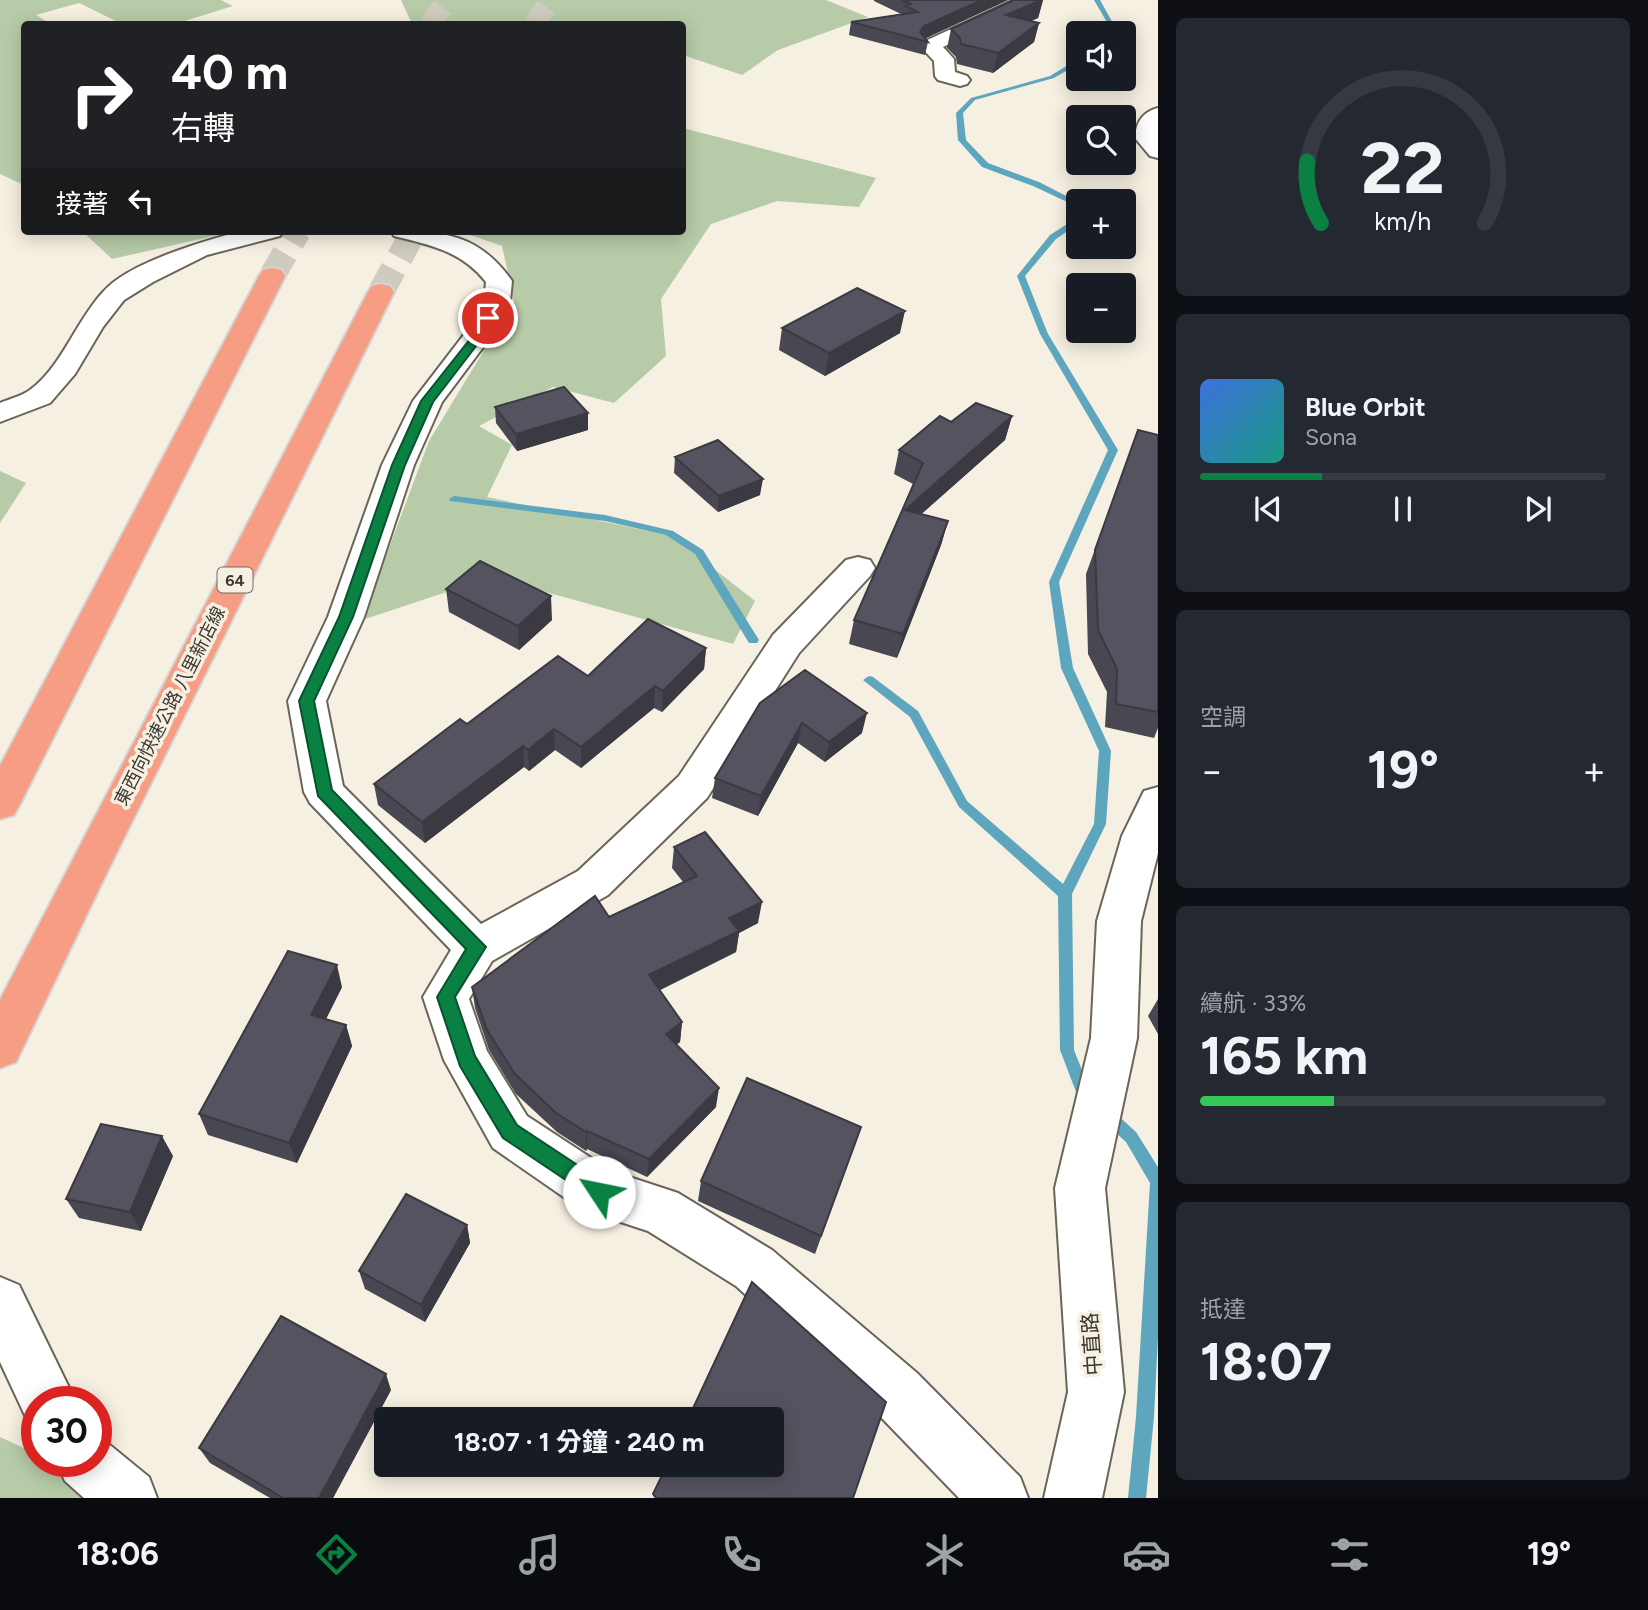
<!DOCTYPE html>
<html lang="zh-TW">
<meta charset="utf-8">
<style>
body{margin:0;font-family:Figtree,"Noto Sans TC",sans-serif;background:#242831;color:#f1f3f6;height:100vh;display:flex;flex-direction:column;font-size:26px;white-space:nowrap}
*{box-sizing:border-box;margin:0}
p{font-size:23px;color:#9ea1a6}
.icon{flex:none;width:38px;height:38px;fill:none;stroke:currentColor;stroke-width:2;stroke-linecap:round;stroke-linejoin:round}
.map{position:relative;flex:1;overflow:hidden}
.details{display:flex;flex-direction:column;gap:18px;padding:18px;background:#0d0f14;width:490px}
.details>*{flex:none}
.banner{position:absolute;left:21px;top:21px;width:665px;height:214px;border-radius:7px;box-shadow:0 4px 18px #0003;background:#202124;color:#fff;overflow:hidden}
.buttons{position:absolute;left:1066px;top:21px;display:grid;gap:14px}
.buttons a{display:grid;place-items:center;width:70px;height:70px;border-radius:7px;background:#171b24;box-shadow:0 4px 18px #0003;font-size:35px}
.speed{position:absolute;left:21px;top:1386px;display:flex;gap:14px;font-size:35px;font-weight:700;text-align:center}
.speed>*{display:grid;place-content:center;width:91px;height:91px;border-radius:50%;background:#171b24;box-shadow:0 4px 18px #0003;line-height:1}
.speed .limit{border:10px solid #d22;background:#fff;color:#111}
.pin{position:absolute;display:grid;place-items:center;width:60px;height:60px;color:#fff;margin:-30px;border:4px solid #fff;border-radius:50%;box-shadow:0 2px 7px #0007}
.me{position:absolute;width:77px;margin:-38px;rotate:304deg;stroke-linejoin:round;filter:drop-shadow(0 0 5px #0008)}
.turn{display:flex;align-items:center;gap:24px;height:147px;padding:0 35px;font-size:32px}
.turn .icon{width:91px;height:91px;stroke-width:2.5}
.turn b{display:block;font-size:49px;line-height:60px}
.then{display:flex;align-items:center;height:66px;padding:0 35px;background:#0003;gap:14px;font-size:26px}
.big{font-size:52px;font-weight:700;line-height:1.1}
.details .tile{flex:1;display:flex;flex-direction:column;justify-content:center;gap:10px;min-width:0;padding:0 24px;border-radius:10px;background:#242831}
.details .dial{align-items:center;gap:0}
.dial svg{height:182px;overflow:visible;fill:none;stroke:#363941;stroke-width:7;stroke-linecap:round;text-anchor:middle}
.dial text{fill:#f1f3f6;stroke:none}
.song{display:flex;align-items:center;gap:21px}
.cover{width:84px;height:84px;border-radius:10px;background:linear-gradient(135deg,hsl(220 70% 55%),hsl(170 70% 35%))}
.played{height:7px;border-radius:4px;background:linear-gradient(90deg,#0b8043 30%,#363941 30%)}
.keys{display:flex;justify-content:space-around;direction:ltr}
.heat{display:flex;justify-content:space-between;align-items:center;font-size:38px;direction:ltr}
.charge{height:10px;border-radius:5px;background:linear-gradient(90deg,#34c759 33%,#363941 0)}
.trip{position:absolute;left:374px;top:1407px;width:410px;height:70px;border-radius:7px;background:#171b24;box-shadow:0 4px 18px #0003;font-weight:700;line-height:70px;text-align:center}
.tabs{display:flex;height:112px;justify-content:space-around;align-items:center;background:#090b0e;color:#9ea1a6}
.tabs .icon{width:49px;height:49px}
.tabs .active{color:#0b8043}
.tabs b{font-size:32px;color:#f1f3f6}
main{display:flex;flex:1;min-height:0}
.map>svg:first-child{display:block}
</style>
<main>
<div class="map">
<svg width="1158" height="1498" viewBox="0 0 1158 1498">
<rect width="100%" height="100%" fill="#f6f0e2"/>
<path fill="#b7cba8" d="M0,0H221L233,6L175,24H122L79,3L36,15L51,24H24V185L0,174Z
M401,0H826L868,17L778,50L742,75L683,55L682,24H412Z
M683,128L876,178L859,207L777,201L711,224L661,299L666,356L614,403L553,387L479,426L512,445L487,497L672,536L755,601L733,644L492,577L362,620L429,441L514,301L502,246L459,231H682Z
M82,231H236L112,259Z
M0,471L26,483L0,523Z
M0,1437L37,1454V1461H54L136,1498H0Z"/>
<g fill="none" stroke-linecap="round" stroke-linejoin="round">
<path fill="#5ea5be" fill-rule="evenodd" d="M1094,0H1100L1114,25L1098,33H1091L1108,24Z
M1078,59V64L1054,78L975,100L963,113L966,140L988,163L1039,182L1078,202V207L1033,186L982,167L958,140L956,113L971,98L1050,76Z
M1075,219H1078V224L1056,239L1025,276L1048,334L1118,450L1059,582L1073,668L1111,751L1106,824L1072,894L1074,1050L1089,1088L1095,1096L1092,1101L1087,1103L1078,1097L1060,1050L1058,896L959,807L910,717L863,680L869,676L873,677L918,711L967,801L1063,884L1094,824L1099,751L1061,668L1049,582L1108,450L1040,334L1017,276L1050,235Z
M454,496L605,515L673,531L703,550L759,640L757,643H749L695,554L666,535L605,521L450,501L449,499Z
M1108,1109L1113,1111L1136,1132L1158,1167V1337L1154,1417L1146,1498H1128L1136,1417L1150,1183L1126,1142L1103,1121L1100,1116L1103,1111Z"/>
<path stroke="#d0cbbf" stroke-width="21" stroke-dasharray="21 10" stroke-linecap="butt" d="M430,24L448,0
M534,24L551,0"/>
<path stroke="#d0cbbf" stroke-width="26" stroke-dasharray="26 13" stroke-linecap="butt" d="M272,276L298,231
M381,292L414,231"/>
<g stroke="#6b6559" stroke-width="4">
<path id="minor" d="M1014,0H1038L1036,4L943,47L954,59L955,72L967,76L970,80L967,84L960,86L938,80L935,76L934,61L920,46L923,42Z
M1158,108V158L1150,156L1135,138C1136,123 1142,112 1158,108Z
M242,231H283L280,236L207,255L153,282L124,300L103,327L75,374L50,403L0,422V403C9,399 22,396 30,390C61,368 77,319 104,291C130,262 204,241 242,231Z
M391,231C444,231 479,234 512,281L510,301L493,334L442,402L414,465L364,617L326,701L343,786L481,924L578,871L679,776L773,635L846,560L858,557L870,560L875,568L870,576L799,653L707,798L608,895L492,961L469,999L487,1051L527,1116L611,1171L678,1193L772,1250L917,1373L1020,1477L1028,1498H959L877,1413L736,1286L648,1231L581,1209L493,1148L444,1060L423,997L451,950L310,803L304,792L288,701L328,617L382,465L413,401L466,332L484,301L486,282C462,251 430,245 394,236Z
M1158,787V853L1141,921L1137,1038L1105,1188L1124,1392L1102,1498H1044L1068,1392L1055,1188L1091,1038L1097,921L1122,836L1144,791Z
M0,1277L19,1285L76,1402H37V1425L28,1422L0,1362Z
M96,1437L105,1441L149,1477L157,1498H84L65,1481L56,1461H96Z"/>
</g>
<g stroke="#d4d3d2" stroke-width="4">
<path id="highway" d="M272,268L281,270L285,276L20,804L14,815L0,819V766L259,276L263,270Z
M381,284L390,286L394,292L109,868L16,1062L0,1068V1000L368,292L372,286Z"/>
</g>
<use href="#minor" fill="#fff" fill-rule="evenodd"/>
<use href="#highway" fill="#f79d84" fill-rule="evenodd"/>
</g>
<path fill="#484752" d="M874,0H1008L925,38L928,42L925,55L849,35L851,22L901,14L874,1Z
M1014,0H1043L1038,18L1031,21L1039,23L1034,42L993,73L957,64L956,57L947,48L951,29Z
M782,328L900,333L825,376L779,350Z
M495,407L588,430L517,451L496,423Z
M1012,416L1005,440L921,514L948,521L941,545L897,658L849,644L854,620L913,484L894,474L899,450L951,422Z
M1138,430L1158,435V728L1154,738L1105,727L1107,692L1088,654L1086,574Z
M675,457L760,495L718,512L674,473Z
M446,589L552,620L519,650L449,612Z
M706,648L704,669L662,712L654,708L581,768L555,750L529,771L524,767L425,843L378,805L374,784L467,724L588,676Z
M760,703L862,733L825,762L798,743L758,816L712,798L715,778Z
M674,847L758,923L739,933L736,952L660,990L682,1022L680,1042L676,1045L716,1107L647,1177L587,1149L586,1151L557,1132L516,1094L489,1050L475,1008L472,987L609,917L683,882L672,868Z
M342,987L326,1019L346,1025L352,1046L297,1163L208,1135L199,1114Z
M1158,999V1034L1148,1016Z
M861,1127L815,1254L698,1201L701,1181Z
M173,1156L141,1231L79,1218L66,1199Z
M467,1225L470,1243L425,1322L365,1289L359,1271Z
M391,1390L333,1498H270L210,1463L199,1448Z"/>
<path fill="#3b3a42" d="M982,0H1008L922,40L920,32L924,26Z
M1041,0H1043L1038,18L1002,34L1006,15Z
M1039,23L1034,42L993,73L998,53Z
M905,311L900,333L825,376L829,353Z
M588,413V430L517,451L516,434Z
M1012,416L1005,440L899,534L905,510Z
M763,479L760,495L718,512L719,496Z
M948,521L941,545L897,658L903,634Z
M551,596L552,620L519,650L518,626Z
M706,648L704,669L662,712L663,691Z
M655,686L654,708L581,768V747Z
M867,713L862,733L825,762L829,742Z
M802,723L798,743L758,816L761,796Z
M554,729L555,750L529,771L528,750Z
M523,746L524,767L425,843L422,822Z
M762,902L758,923L739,933L736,952L648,996L649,975L729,918Z
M337,965L342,987L317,1037L311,1015Z
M682,1022L680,1042L664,1054L666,1034Z
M346,1025L352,1046L297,1163L289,1143Z
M719,1088L716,1107L647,1177L649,1159Z
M587,1131V1149L586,1151V1132Z
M162,1136L173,1156L141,1231L130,1212Z
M467,1225L470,1243L425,1322L421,1305Z
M386,1374L391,1390L333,1498H319Z"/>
<path fill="#54535f" stroke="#3b3a42" stroke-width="2" d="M902,0H982L924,26L920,32L928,42L851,22L918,12L906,6L911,4Z
M1014,0H1041L1006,15L1039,23L998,53L961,44L960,38L951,29Z
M857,288L905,311L829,353L782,328Z
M564,387L588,413L516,434L495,407Z
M976,403L1012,416L905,510L948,521L903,634L854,620L923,463L899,450L940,416L951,422Z
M1138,430L1158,435V712L1116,704L1117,669L1098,630L1095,550Z
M718,440L763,479L719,496L675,457Z
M480,561L551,596L518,626L446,589Z
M648,619L706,648L663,691L655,686L581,747L554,729L528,750L523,746L422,822L374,784L460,719L467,724L558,656L588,676Z
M805,670L867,713L829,742L802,723L761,796L715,778L760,703Z
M705,832L762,902L729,918L739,931L649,975L682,1022L666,1034L719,1088L649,1159L587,1131L586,1132L556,1113L515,1074L487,1030L472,987L595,896L609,917L697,876L674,847Z
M288,951L337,965L311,1015L346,1025L289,1143L199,1114Z
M747,1078L861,1127L821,1236L701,1181Z
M101,1124L162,1136L130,1212L66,1199Z
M406,1194L467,1225L421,1305L359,1271Z
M752,1282L886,1402L853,1498H656L653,1494L667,1465H772V1419H688Z
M281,1316L386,1374L319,1498H283L199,1448Z"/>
<path fill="#0b8043" stroke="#07532c" stroke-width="2" d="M484,315L493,318L483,337L433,402L405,465L353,617L314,701L332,790L486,947L455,997L475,1056L517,1125L606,1184L609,1192L606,1199L599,1202L503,1138L460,1066L437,997L466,949L318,796L299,701L339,617L392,465L421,401L474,334Z"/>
<g text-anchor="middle" stroke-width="7" stroke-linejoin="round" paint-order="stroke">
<rect fill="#f6f0e2" stroke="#726e67" stroke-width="2" x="217.5" y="567.5" width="35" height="25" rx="5"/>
<g font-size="16" font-weight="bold" fill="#3a3732">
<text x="235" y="586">64</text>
</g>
<g font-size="18" fill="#3a3732" stroke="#f6f0e2">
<text transform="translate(170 706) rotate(-63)" y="6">東西向快速公路 八里新店線</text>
</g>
<g font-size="21" fill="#3a3732" stroke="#f6f0e2">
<text transform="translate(1092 1344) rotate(-94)" y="7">中直路</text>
</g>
</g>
</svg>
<div class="buttons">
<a><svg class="icon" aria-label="sound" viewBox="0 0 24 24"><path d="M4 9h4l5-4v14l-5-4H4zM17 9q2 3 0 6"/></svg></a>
<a><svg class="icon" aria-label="search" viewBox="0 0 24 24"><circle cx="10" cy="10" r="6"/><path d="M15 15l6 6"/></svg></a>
<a>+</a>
<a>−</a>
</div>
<div class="speed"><div class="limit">30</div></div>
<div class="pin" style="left:488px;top:318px;background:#d93025"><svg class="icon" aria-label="arrive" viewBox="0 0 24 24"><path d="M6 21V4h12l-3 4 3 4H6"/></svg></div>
<svg class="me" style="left:599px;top:1192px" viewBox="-20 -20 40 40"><circle r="19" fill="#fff"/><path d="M0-13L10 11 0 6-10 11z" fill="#0b8043"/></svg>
<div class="trip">18:07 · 1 分鐘 · 240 m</div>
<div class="banner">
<div class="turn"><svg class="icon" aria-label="right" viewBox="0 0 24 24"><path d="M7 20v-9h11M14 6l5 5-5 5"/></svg><div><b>40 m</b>右轉</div></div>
<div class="then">接著<svg class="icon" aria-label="left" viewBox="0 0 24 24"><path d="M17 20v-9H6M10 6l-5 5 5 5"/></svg></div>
</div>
</div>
<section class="details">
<div class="tile dial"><svg viewBox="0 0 100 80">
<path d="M14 69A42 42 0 1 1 86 69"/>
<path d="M14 69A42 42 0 0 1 8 42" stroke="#0b8043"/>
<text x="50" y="56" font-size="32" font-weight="700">22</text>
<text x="50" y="72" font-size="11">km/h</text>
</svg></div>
<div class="tile">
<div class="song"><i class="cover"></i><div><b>Blue Orbit</b><p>Sona</p></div></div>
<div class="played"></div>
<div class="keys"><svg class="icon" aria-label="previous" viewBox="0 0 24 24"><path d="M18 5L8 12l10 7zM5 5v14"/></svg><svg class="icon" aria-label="pause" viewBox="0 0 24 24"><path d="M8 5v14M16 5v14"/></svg><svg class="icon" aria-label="next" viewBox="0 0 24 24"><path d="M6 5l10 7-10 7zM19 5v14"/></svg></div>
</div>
<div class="tile"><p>空調</p>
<div class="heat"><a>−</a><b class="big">19°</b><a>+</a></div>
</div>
<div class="tile"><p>續航 · 33%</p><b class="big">165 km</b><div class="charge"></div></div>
<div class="tile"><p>抵達</p><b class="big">18:07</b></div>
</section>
</main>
<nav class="tabs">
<b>18:06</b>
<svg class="icon active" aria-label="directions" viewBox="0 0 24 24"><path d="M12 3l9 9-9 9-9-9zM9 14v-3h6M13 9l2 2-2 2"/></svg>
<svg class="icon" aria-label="music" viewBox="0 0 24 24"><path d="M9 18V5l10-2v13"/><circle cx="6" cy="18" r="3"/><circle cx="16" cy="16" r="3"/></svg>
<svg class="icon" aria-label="phone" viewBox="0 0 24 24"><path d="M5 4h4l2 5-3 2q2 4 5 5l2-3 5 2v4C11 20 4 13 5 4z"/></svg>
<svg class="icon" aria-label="climate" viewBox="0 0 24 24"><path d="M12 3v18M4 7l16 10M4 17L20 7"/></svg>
<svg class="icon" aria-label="car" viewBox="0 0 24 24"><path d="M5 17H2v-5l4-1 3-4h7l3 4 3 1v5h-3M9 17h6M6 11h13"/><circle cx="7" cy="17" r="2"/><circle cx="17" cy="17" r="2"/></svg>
<svg class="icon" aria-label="filters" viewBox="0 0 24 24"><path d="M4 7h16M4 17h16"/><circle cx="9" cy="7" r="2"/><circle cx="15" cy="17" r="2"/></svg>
<b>19°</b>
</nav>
